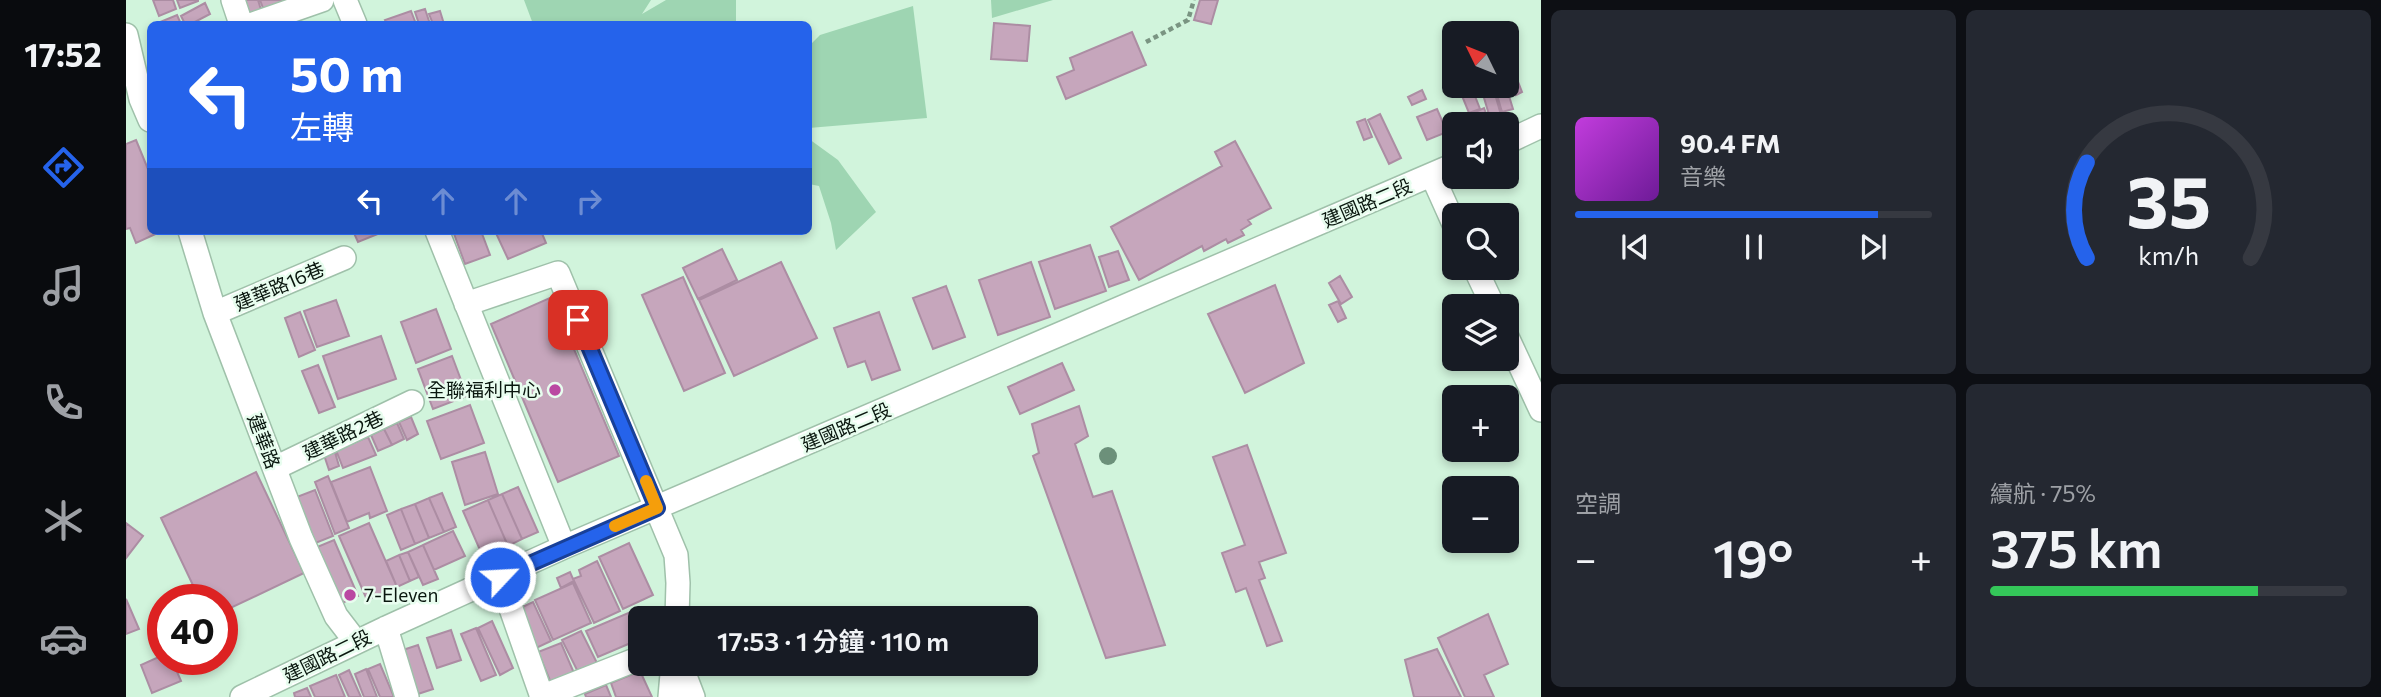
<!DOCTYPE html>
<html lang="zh-TW">
<meta charset="utf-8">
<style>
body{margin:0;font-family:Commissioner,"Noto Sans TC",sans-serif;background:#242831;color:#f1f3f6;height:100vh;display:flex;flex-direction:column;font-size:26px;white-space:nowrap}
*{box-sizing:border-box;margin:0}
p{font-size:23px;color:#9ea1a6}
.icon{flex:none;width:38px;height:38px;fill:none;stroke:currentColor;stroke-width:2;stroke-linecap:round;stroke-linejoin:round}
.map{position:relative;flex:1;overflow:hidden}
.sheet{display:flex;flex-direction:column;gap:10px;padding:10px;background:#0d0f14;width:840px}
.sheet>*{flex:none}
.guide{position:absolute;left:21px;top:21px;width:665px;height:214px;border-radius:10px;box-shadow:0 4px 10px #0003;background:#2563eb;color:#fff;overflow:hidden}
.needle{width:46px;rotate:313deg}
.controls{position:absolute;left:1316px;top:21px;display:grid;gap:14px}
.controls a{display:grid;place-items:center;width:77px;height:77px;border-radius:10px;background:#171b24;box-shadow:0 4px 10px #0003;font-size:35px}
.speed{position:absolute;left:21px;top:584px;display:flex;gap:14px;font-size:35px;font-weight:700;text-align:center}
.speed>*{display:grid;place-content:center;width:91px;height:91px;border-radius:50%;background:#171b24;box-shadow:0 4px 10px #0003;line-height:1}
.speed .limit{border:10px solid #d22;background:#fff;color:#111}
.pin{position:absolute;display:grid;place-items:center;width:60px;height:60px;color:#fff;margin:-30px;border-radius:14px;box-shadow:0 4px 10px #0006}
.me{position:absolute;width:77px;margin:-38px;rotate:65deg;stroke-linejoin:round;filter:drop-shadow(0 0 5px #0008)}
.turn{display:flex;align-items:center;gap:24px;height:147px;padding:0 28px;font-size:32px}
.turn .icon{width:91px;height:91px;stroke-width:2.5}
.turn b{display:block;font-size:49px;line-height:60px}
.lanes{display:flex;align-items:center;height:66px;padding:0 28px;background:#0003;justify-content:center;gap:35px;direction:ltr}
.lanes .off{opacity:.35}
.big{font-size:52px;font-weight:600;line-height:1.1}
.sheet .tile{flex:1;display:flex;flex-direction:column;justify-content:center;gap:10px;min-width:0;padding:0 24px;border-radius:10px;background:#242831}
.sheet .dial{align-items:center;gap:0}
.dial svg{height:182px;overflow:visible;fill:none;stroke:#363941;stroke-width:7;stroke-linecap:round;text-anchor:middle}
.dial text{fill:#f1f3f6;stroke:none}
.song{display:flex;align-items:center;gap:21px}
.cover{width:84px;height:84px;border-radius:10px;background:linear-gradient(135deg,hsl(290 70% 55%),hsl(280 70% 35%))}
.played{height:7px;border-radius:4px;background:linear-gradient(90deg,#2563eb 85%,#363941 85%)}
.keys{display:flex;justify-content:space-around;direction:ltr}
.heat{display:flex;justify-content:space-between;align-items:center;font-size:38px;direction:ltr}
.charge{height:10px;border-radius:5px;background:linear-gradient(90deg,#34c759 75%,#363941 0)}
.sheet .tiles{flex:1;display:grid;gap:10px;grid-template-columns:repeat(2,1fr)}
.trip{position:absolute;left:502px;top:606px;width:410px;height:70px;border-radius:10px;background:#171b24;box-shadow:0 4px 10px #0003;font-weight:600;line-height:70px;text-align:center}
main{display:flex;flex:1;min-height:0}
.menu{display:flex;flex-direction:column;width:126px;justify-content:space-around;align-items:center;background:#090b0e;color:#9ea1a6}
.menu .icon{width:49px;height:49px}
.menu .on{color:#2563eb}
.menu b{font-size:32px;color:#f1f3f6}
.map>svg:first-child{display:block}
</style>
<main>
<nav class="menu">
<b>17:52</b>
<svg class="icon on" aria-label="directions" viewBox="0 0 24 24"><path d="M12 3l9 9-9 9-9-9zM9 14v-3h6M13 9l2 2-2 2"/></svg>
<svg class="icon" aria-label="music" viewBox="0 0 24 24"><path d="M9 18V5l10-2v13"/><circle cx="6" cy="18" r="3"/><circle cx="16" cy="16" r="3"/></svg>
<svg class="icon" aria-label="phone" viewBox="0 0 24 24"><path d="M5 4h4l2 5-3 2q2 4 5 5l2-3 5 2v4C11 20 4 13 5 4z"/></svg>
<svg class="icon" aria-label="climate" viewBox="0 0 24 24"><path d="M12 3v18M4 7l16 10M4 17L20 7"/></svg>
<svg class="icon" aria-label="car" viewBox="0 0 24 24"><path d="M5 17H2v-5l4-1 3-4h7l3 4 3 1v5h-3M9 17h6M6 11h13"/><circle cx="7" cy="17" r="2"/><circle cx="17" cy="17" r="2"/></svg>
</nav>
<div class="map">
<svg width="1415" height="697" viewBox="0 0 1415 697">
<rect width="100%" height="100%" fill="#d1f4dc"/>
<path fill="#9ed5b2" d="M398,0H525L516,14L540,0H610V24H407Z
M865,0H927L866,18Z
M787,6L801,118L683,128V46L694,35Z
M683,139L712,160L750,212L710,250L705,223L693,186L683,184Z"/>
<path fill="#c6a6bc" stroke="#ac8da3" stroke-width="2" d="M27,0H47L50,9L33,16Z
M51,0H72V1L54,8Z
M116,0H132L136,13L121,18Z
M134,0H161L163,8L140,16Z
M1074,0H1092L1085,24L1068,20Z
M79,3L84,14L65,24H59L55,16Z
M299,9L304,24H293L289,12Z
M285,11L290,24H261L259,20Z
M314,11L318,24H307L303,14Z
M51,15L55,24H32V23Z
M868,23L904,26L901,61L865,59Z
M1006,32L1020,65L940,99L931,77L948,70L944,58Z
M1384,61L1396,92L1390,95L1381,71V62Z
M1332,86H1345L1354,109L1343,113Z
M1380,86L1387,109L1376,112L1369,88Z
M1367,87L1375,115L1364,118L1356,91Z
M1296,90L1300,99L1286,105L1282,97Z
M1358,108L1362,119L1347,124L1343,115Z
M1311,109L1321,132L1301,140L1291,117Z
M1254,114L1275,158L1263,164L1242,120Z
M1239,119L1246,137L1238,140L1231,122Z
M10,140L24,174V231H36L10,243L4,228L0,229V144Z
M1109,141L1145,208L1122,220L1125,224L1115,230L1118,235L1102,243L1100,239L1078,251L1076,246L1013,280L985,227L1096,166L1089,152Z
M227,231H259L232,242Z
M327,231H355L364,255L339,264Z
M369,231H415L420,243L382,259Z
M964,245L980,291L929,309L913,262Z
M596,249L611,280L572,299L557,268Z
M992,251L1003,280L983,287L973,257Z
M655,262L691,338L608,376L573,300Z
M905,262L924,317L872,335L853,280Z
M1214,276L1226,297L1215,304L1203,283Z
M557,277L599,373L558,391L516,295Z
M1149,285L1178,363L1119,393L1082,314Z
M820,286L839,337L807,349L787,298Z
M426,297L493,456L432,482L365,324Z
M210,300L223,336L191,347L178,311Z
M1212,301L1220,318L1212,322L1203,305Z
M310,309L325,349L290,363L275,322Z
M174,312L189,350L173,357L159,318Z
M753,312L774,370L746,380L739,361L722,367L708,328Z
M255,336L270,379L212,399L197,356Z
M326,356L341,396L307,409L292,369Z
M936,363L948,390L894,414L882,387Z
M192,365L209,407L193,413L176,371Z
M344,405L358,443L315,459L301,421Z
M953,406L962,436L949,444L967,497L986,491L1039,645L980,658L907,456L913,453L906,424Z
M285,417L292,434L281,440L273,422Z
M271,423L278,439L266,445L258,429Z
M258,429L266,445L252,451L245,435Z
M242,437L250,455L217,468L210,450Z
M1121,445L1160,553L1133,562L1139,578L1133,580L1156,641L1141,646L1120,588L1110,592L1096,553L1119,545L1087,457Z
M208,449L213,466L203,470L197,452Z
M359,452L372,494L339,505L326,462Z
M244,467L261,511L244,518L243,513L221,522L205,482Z
M130,472L178,573L96,612V600H74L35,518Z
M202,476L223,528L209,534L189,482Z
M392,487L412,532L396,539L376,494Z
M189,490L207,536L182,546L163,500Z
M316,493L330,527L318,532L303,498Z
M376,494L396,539L382,546L362,500Z
M303,498L318,532L303,538L289,504Z
M362,500L382,546L357,557L337,511Z
M289,504L303,538L289,544L275,509Z
M275,509L289,544L275,550L261,515Z
M0,523L17,536L0,558Z
M243,523L271,587L241,600L213,536Z
M327,531L339,556L308,570L297,545Z
M208,540L232,596L209,606L184,550Z
M503,543L527,595L497,609L473,557Z
M297,545L312,579L297,585L282,552Z
M282,552L293,577L284,581L273,555Z
M273,555L284,581L271,587L260,561Z
M471,561L494,611L468,623L448,581L435,588L431,578L444,572L447,579L455,576L453,570Z
M447,583L465,623L427,640L409,600Z
M0,599L13,629L0,634Z
M407,602L425,641L406,650L388,611Z
M507,611L514,628V639L472,657L460,631Z
M1362,614L1382,664L1358,675L1368,697H1339L1312,638Z
M366,621L387,668L374,675L352,628Z
M350,628L370,675L355,681L335,634Z
M325,630L335,660L311,668L301,638Z
M455,631L471,663L452,672L436,640Z
M435,643L448,673L425,683L412,652Z
M292,645L307,689L292,694L277,650Z
M1311,649L1335,697H1288L1279,660Z
M37,655V660H46L55,681L26,693L15,665Z
M254,664L268,697H254L242,669Z
M240,669L251,697H238L229,674Z
M223,670L235,697H223L213,675Z
M514,671L526,697H490L485,683Z
M210,675L219,697H189L184,686Z
M480,685L485,697H460L459,694Z
M181,688L185,697H169L168,693Z"/>
<g fill="none" stroke-linecap="round" stroke-linejoin="round">
<g stroke="#9fc1aa" stroke-width="26">
<path id="minor" d="M107,0L115,24
M219,0L229,24
M127,24L196,0
M0,35L15,99L24,120
M1381,142L1415,126
M1306,175L1328,224
M64,231L89,313L175,538L210,616L230,642
M311,231L438,547
M1349,268L1367,306
M340,304L432,273L550,555L552,583L551,618
M89,313L218,258
M1381,337L1415,410
M149,468L286,402
M374,577L416,697
M260,628L281,697
M554,663L567,697
M116,697L260,628L438,547L1328,165
M415,697L514,658
M544,697L547,663"/>
</g>
<path stroke="#7a9482" stroke-width="4.5" stroke-dasharray="5 3.5" stroke-linecap="butt" d="M1020,42L1062,20L1068,0"/>
<use href="#minor" stroke="#fff" stroke-width="23"/>
</g>
<circle fill="#6c907a" cx="982" cy="456" r="9"/>
<g fill="none" stroke-linecap="round" stroke-linejoin="round">
<g stroke="#184099" stroke-width="18">
<path id="route" d="M374,577L531,508L452,320"/>
</g>
<use href="#route" stroke="#2563eb" stroke-width="12"/>
<path stroke="#f59e0b" stroke-width="12" d="M489,526L531,508L520,481"/>
</g>
<g fill="#ba48a2" stroke="#e8fdef" stroke-width="2.5">
<circle cx="429" cy="390" r="7"/>
<circle cx="224" cy="595" r="7"/>
</g>
<g text-anchor="middle" stroke-width="5" stroke-linejoin="round" paint-order="stroke">
<g font-size="19" fill="#09160e" stroke="#e8fdef">
<text transform="translate(1241 203) rotate(-23)" y="7">建國路二段</text>
<text transform="translate(153 286) rotate(-23)" y="7">建華路16巷</text>
<text transform="translate(720 427) rotate(-23)" y="7">建國路二段</text>
<text transform="translate(217 435) rotate(-26)" y="7">建華路2巷</text>
<text transform="translate(138 441) rotate(69)" y="7">建華路</text>
<text transform="translate(201 656) rotate(-26)" y="7">建國路二段</text>
</g>
<g font-size="19" fill="#09160e" stroke="#e8fdef" text-anchor="end">
<text x="415" y="397">全聯福利中心</text>
<text x="238" y="602" text-anchor="start">7-Eleven</text>
</g>
</g>
</svg>
<div class="controls">
<a><svg class="needle" viewBox="-14 -14 28 28"><path d="M0-13l5 13h-10z" fill="#e53935"/><path d="M0 13l5-13h-10z" fill="#9ea1a6"/></svg></a>
<a><svg class="icon" aria-label="sound" viewBox="0 0 24 24"><path d="M4 9h4l5-4v14l-5-4H4zM17 9q2 3 0 6"/></svg></a>
<a><svg class="icon" aria-label="search" viewBox="0 0 24 24"><circle cx="10" cy="10" r="6"/><path d="M15 15l6 6"/></svg></a>
<a><svg class="icon" aria-label="layers" viewBox="0 0 24 24"><path d="M12 4l9 5-9 5-9-5zM3 14l9 5 9-5"/></svg></a>
<a>+</a>
<a>−</a>
</div>
<div class="speed"><div class="limit">40</div></div>
<div class="pin" style="left:452px;top:320px;background:#d93025"><svg class="icon" aria-label="arrive" viewBox="0 0 24 24"><path d="M6 21V4h12l-3 4 3 4H6"/></svg></div>
<svg class="me" style="left:374px;top:577px" viewBox="-20 -20 40 40"><circle r="17" fill="#2563eb" stroke="#fff" stroke-width="3"/><path d="M0-11L8 9 0 5-8 9z" fill="#fff"/></svg>
<div class="trip">17:53 · 1 分鐘 · 110 m</div>
<div class="guide">
<div class="turn"><svg class="icon" aria-label="left" viewBox="0 0 24 24"><path d="M17 20v-9H6M10 6l-5 5 5 5"/></svg><div><b>50 m</b>左轉</div></div>
<div class="lanes"><svg class="icon" aria-label="left" viewBox="0 0 24 24"><path d="M17 20v-9H6M10 6l-5 5 5 5"/></svg><svg class="icon off" aria-label="ahead" viewBox="0 0 24 24"><path d="M12 20V5M6 11l6-6 6 6"/></svg><svg class="icon off" aria-label="ahead" viewBox="0 0 24 24"><path d="M12 20V5M6 11l6-6 6 6"/></svg><svg class="icon off" aria-label="right" viewBox="0 0 24 24"><path d="M7 20v-9h11M14 6l5 5-5 5"/></svg></div>
</div>
</div>
<section class="sheet">
<div class="tiles">
<div class="tile">
<div class="song"><i class="cover"></i><div><b>90.4 FM</b><p>音樂</p></div></div>
<div class="played"></div>
<div class="keys"><svg class="icon" aria-label="previous" viewBox="0 0 24 24"><path d="M18 5L8 12l10 7zM5 5v14"/></svg><svg class="icon" aria-label="pause" viewBox="0 0 24 24"><path d="M8 5v14M16 5v14"/></svg><svg class="icon" aria-label="next" viewBox="0 0 24 24"><path d="M6 5l10 7-10 7zM19 5v14"/></svg></div>
</div>
<div class="tile dial"><svg viewBox="0 0 100 80">
<path d="M14 69A42 42 0 1 1 86 69"/>
<path d="M14 69A42 42 0 0 1 14 27" stroke="#2563eb"/>
<text x="50" y="56" font-size="32" font-weight="700">35</text>
<text x="50" y="72" font-size="11">km/h</text>
</svg></div>
<div class="tile"><p>空調</p>
<div class="heat"><a>−</a><b class="big">19°</b><a>+</a></div>
</div>
<div class="tile"><p>續航 · 75%</p><b class="big">375 km</b><div class="charge"></div></div>
</div>
</section>
</main>
